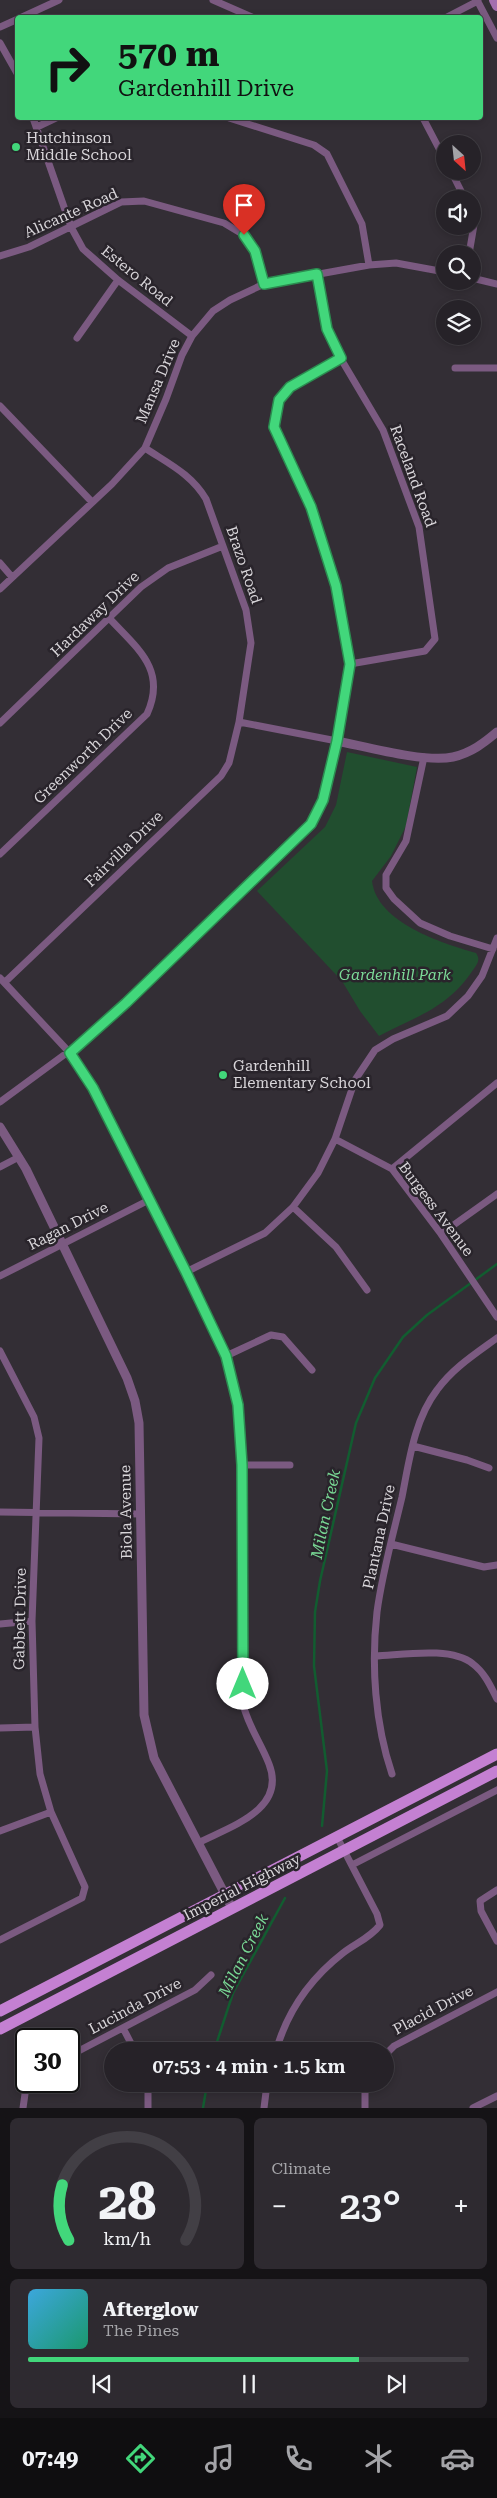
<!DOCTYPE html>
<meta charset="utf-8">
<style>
body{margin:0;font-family:"Roboto Serif",serif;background:#2e2a30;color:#f1f3f6;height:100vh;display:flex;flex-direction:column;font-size:19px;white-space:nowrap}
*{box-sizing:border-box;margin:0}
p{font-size:16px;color:#a4a4a8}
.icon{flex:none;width:28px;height:28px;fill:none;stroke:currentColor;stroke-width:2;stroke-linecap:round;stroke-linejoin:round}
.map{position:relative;height:2108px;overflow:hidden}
.panel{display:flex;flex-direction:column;gap:10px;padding:10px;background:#151316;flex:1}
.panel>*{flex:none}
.banner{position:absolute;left:15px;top:15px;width:468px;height:105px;border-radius:5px;box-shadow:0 2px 8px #0003,0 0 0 1px #423f45;background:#42d77b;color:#111;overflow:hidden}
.needle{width:32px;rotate:153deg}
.tools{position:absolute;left:436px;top:135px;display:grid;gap:10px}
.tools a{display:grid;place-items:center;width:45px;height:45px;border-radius:50%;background:#262228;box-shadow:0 2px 8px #0003,0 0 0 1px #423f45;font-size:25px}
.speed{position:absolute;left:15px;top:2028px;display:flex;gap:10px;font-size:25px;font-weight:700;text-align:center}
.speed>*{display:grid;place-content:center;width:65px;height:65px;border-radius:50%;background:#262228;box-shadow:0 2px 8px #0003,0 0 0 1px #423f45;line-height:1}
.speed .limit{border:2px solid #111;border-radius:8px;background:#fff;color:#111}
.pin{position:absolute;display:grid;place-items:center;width:42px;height:42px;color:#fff;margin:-51px -21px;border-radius:50% 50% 50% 0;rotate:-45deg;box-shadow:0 0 5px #0007}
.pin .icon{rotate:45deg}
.me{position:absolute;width:55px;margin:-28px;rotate:0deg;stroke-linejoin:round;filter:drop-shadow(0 0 4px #0008)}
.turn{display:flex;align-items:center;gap:18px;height:105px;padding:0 20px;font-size:22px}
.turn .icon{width:65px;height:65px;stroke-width:2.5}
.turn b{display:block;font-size:35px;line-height:42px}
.big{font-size:38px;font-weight:600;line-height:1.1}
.panel .card{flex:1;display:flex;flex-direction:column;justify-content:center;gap:8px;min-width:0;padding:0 18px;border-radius:8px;background:#2e2a30}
.panel .dial{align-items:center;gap:0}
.dial svg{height:130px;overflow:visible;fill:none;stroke:#423f45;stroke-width:7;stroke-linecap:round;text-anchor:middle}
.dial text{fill:#f1f3f6;stroke:none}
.song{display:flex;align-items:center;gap:15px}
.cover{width:60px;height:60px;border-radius:8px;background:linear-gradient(135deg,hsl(200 70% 55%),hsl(160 70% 35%))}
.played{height:5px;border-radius:2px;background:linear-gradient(90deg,#42d77b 75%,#423f45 75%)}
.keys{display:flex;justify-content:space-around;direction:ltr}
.heat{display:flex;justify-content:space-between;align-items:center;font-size:28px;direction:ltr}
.panel .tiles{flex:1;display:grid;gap:10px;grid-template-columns:1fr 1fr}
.card:last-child{grid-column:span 2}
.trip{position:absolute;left:104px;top:2042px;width:290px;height:50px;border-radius:25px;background:#262228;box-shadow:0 2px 8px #0003,0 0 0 1px #423f45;font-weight:600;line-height:50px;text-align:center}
.menu{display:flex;height:80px;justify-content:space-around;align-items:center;background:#0f0e10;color:#a4a4a8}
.menu .icon{width:35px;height:35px}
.menu .active{color:#42d77b}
.menu b{font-size:22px;color:#f1f3f6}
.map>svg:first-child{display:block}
</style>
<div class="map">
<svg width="497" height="2108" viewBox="0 0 497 2108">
<rect width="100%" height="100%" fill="#332e35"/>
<path fill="#214e2f" d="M347,752L417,767L406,826L391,856L372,881C377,923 442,943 476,953C481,960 477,964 473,970C448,1008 417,1016 379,1036L360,1011L342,981L257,891L325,827L336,805Z"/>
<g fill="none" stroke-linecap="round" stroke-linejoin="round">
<path stroke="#125c30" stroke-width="2.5" d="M322,1826L327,1771L314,1666L315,1612L320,1581L356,1423L375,1378L403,1337L427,1315L497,1264
M214,2051L233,1993L285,1898
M203,2108L207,2084"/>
<path stroke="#7b5a81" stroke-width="7" d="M213,0L254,18
M477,0L497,38
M20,18L59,0
M445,18L478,1
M0,27L18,19
M0,43L18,75
M33,118L71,227L83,249L118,280L192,336
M229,118L314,145L327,154L362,224L369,265
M423,118L445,160
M37,127L56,118
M451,171L465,199
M469,254L474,225L472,219
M0,256L29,247L121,202L144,201L224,223L244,235L255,251L264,284
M317,274L327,329L341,359L383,430L419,527L435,639L425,651L350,664
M472,278L497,284
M77,338L118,280
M455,368H497
M0,406L92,502
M0,563L12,577
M0,589L112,484L145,448L166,399L182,355L192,336L213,311L230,300L264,284L369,265L396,263L445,272
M239,722L337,741
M0,723L141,587L168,568L223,546
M424,757L406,841L386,875V888L394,899L420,923L450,936L493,949
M0,854L147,714C167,670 138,649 110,619
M0,978L70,1053L93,1088L226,1356L238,1405L242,1465L243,1704C248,1726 261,1743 269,1764C287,1810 229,1827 198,1843
M5,982L221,776L229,763L239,722L251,643L246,610L206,499C191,474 169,464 145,448
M0,1102L87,1038L311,824L323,800L337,741L350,664L336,586L311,507L274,427L279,400L290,387L341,359
M335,1139L392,1169L441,1234L497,1317
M0,1167L19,1157
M392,1169L497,1083
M293,1207L336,1247L367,1290
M441,1234L497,1194
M186,1272L265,1233L293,1207L318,1173L335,1139L355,1080L375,1050L393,1039L447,1016L468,996L482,976L497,938
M0,1276L149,1200
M0,1351L34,1417L39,1438L32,1621L35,1727L40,1774L51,1812L85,1887L82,1898L0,1940
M226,1356L271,1335L283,1337L312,1370
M413,1446L467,1460L489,1468
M242,1465H290
M0,1512L140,1514
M391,1544L484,1567L497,1565
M0,1624L32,1621
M375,1656C402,1655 451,1646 473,1664C485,1673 491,1687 497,1699
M0,1728L35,1727
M392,1774C375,1724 371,1665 377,1612C382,1574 393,1535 402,1497C409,1462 414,1420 437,1390C453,1368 475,1354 497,1338
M0,1831L51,1812
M352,1865L497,1790
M497,1890L480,1901L481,1911L497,1941
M123,2028L135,2051
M276,2051C287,2012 311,1978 343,1953C356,1943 370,1938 380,1925L377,1914L337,1837
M385,2055L394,2046L497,1992
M69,2056L195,1990L211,1975
M23,2108L26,2087L30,2081
M148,2108V2084
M264,2108L267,2084
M365,2108V2093L368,2084
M473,2108L497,2096"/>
<path stroke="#7b5a81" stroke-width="9" d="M337,741C367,747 425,763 453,757C471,753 484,743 497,732
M0,1127L26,1169L127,1378L135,1401L139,1423L144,1715L154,1758L232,1908"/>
<path stroke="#a470af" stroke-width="10" d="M494,0L497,6"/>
<path stroke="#c480d2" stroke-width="11" d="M0,2011L497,1754
M0,2029L497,1771"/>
</g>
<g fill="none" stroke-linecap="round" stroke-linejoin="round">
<g stroke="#2b8c50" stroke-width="12">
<path id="route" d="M243,1684L242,1465L238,1405L226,1356L186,1272L93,1088L70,1053L126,1003L311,824L323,800L337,741L350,664L336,586L311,507L274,427L279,400L290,387L341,358L327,329L317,274L264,284L255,251L244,235"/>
</g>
<use href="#route" stroke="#42d77b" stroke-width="9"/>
</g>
<g fill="#42d77b" stroke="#29242b" stroke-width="2">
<circle cx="16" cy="147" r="5"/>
<circle cx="223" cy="1075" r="5"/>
</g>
<g text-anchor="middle" stroke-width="5" stroke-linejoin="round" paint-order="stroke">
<g font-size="15" fill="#d8d5d9" stroke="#29242b" text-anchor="start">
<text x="26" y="143">Hutchinson<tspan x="26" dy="17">Middle School</tspan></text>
<text x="233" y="1071">Gardenhill<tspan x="233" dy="17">Elementary School</tspan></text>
</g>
<g font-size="15" fill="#d8d5d9" stroke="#29242b">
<text transform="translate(71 213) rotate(-24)" y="5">Alicante Road</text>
<text transform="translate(137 276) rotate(39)" y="5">Estero Road</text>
<text transform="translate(158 381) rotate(-67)" y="5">Mansa Drive</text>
<text transform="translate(413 476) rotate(70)" y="5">Raceland Road</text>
<text transform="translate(244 565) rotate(71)" y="5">Brazo Road</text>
<text transform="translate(95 614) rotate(-44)" y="5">Hardaway Drive</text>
<text transform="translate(83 756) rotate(-44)" y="5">Greenworth Drive</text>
<text transform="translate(124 849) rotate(-44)" y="5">Fairvilla Drive</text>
<text transform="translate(436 1209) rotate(53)" y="5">Burgess Avenue</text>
<text transform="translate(68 1226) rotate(-27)" y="5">Ragan Drive</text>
<text transform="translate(126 1512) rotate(-91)" y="5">Biola Avenue</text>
<text transform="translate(379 1537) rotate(-78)" y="5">Plantana Drive</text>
<text transform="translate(20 1619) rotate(-89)" y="5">Gabbett Drive</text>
<text transform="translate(242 1887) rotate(-27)" y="5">Imperial Highway</text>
<text transform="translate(135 2006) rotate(-28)" y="5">Lucinda Drive</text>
<text transform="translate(433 2010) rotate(-28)" y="5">Placid Drive</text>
</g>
<g font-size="15" font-style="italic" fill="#7cda98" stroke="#29242b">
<text x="395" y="980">Gardenhill Park</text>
</g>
<g font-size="16" font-style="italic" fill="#78d794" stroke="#29242b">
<text transform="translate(325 1514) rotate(-78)" y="6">Milan Creek</text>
<text transform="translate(243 1955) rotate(-63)" y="6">Milan Creek</text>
</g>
</g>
</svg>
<div class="tools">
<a><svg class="needle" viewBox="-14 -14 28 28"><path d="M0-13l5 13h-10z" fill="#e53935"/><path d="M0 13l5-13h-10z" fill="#a4a4a8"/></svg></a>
<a><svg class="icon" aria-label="sound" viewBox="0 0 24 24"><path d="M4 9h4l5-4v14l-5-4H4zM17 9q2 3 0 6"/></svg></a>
<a><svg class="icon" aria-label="search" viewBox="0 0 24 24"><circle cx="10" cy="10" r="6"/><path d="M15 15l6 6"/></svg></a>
<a><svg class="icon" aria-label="layers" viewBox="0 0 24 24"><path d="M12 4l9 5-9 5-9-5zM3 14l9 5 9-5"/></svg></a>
</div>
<div class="speed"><div class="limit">30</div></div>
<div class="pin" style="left:244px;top:235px;background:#d93025"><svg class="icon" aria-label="arrive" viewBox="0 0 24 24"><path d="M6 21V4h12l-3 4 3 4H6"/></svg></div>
<svg class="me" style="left:243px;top:1684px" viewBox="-20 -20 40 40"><circle r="19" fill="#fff"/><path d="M0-13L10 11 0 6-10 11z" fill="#42d77b"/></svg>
<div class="trip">07:53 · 4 min · 1.5 km</div>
<div class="banner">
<div class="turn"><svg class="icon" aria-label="right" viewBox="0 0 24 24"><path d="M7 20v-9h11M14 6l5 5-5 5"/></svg><div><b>570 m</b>Gardenhill Drive</div></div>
</div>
</div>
<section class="panel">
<div class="tiles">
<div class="card dial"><svg viewBox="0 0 100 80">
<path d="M14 69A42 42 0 1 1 86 69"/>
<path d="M14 69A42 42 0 0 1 10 35" stroke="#42d77b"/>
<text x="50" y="56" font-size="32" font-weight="700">28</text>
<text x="50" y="72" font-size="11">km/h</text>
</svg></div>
<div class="card"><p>Climate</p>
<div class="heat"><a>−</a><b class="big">23°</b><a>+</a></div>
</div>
<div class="card">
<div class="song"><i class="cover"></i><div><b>Afterglow</b><p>The Pines</p></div></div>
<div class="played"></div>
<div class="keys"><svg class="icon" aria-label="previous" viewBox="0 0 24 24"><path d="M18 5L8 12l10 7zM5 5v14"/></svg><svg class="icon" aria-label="pause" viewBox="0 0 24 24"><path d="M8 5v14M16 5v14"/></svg><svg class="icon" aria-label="next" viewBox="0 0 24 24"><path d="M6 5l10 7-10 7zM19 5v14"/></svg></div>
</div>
</div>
</section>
<nav class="menu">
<b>07:49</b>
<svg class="icon active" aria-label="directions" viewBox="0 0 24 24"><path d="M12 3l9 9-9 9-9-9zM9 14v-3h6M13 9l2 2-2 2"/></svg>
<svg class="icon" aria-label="music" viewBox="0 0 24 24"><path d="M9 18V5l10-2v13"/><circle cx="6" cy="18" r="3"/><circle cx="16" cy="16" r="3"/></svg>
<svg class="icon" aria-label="phone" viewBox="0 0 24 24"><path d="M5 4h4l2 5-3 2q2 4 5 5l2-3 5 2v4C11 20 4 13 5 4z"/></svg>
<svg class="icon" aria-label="climate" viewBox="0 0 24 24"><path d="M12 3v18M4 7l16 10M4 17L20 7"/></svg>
<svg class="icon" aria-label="car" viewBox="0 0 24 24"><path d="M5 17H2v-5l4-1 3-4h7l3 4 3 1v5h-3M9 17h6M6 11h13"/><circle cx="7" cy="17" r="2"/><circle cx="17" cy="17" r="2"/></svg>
</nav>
